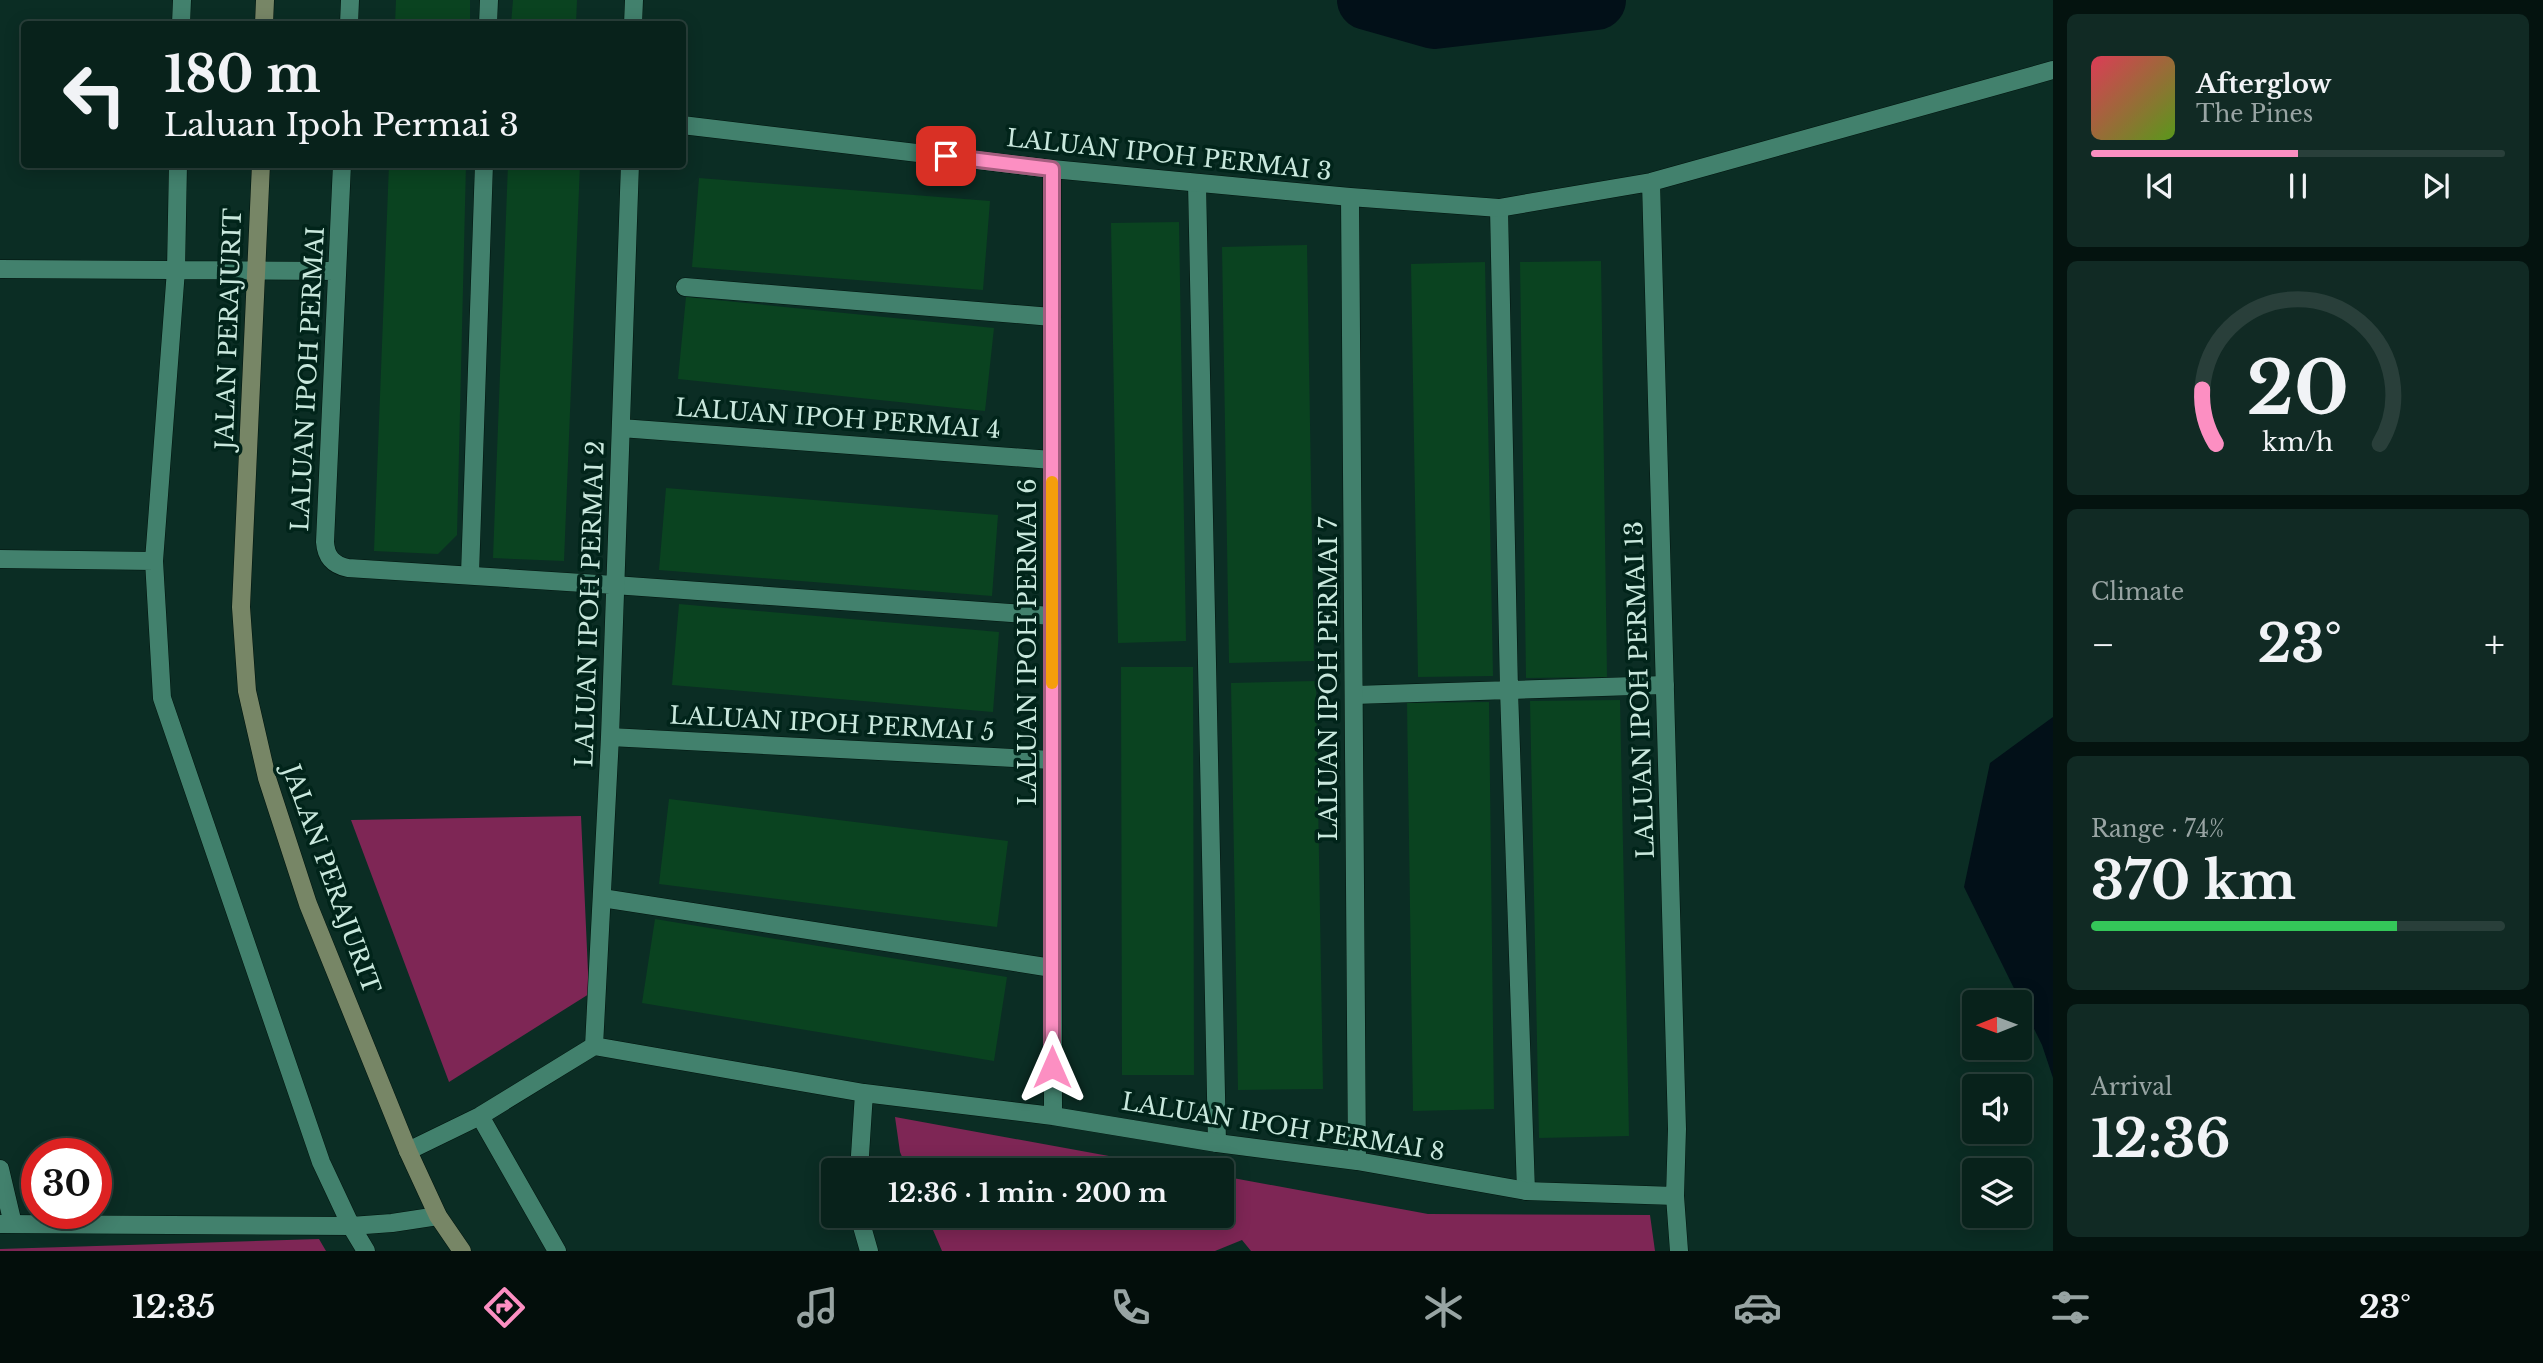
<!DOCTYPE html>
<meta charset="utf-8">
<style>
body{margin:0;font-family:"Libre Baskerville",serif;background:#112a24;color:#f1f3f6;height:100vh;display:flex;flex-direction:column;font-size:26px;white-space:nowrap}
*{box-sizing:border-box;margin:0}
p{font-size:23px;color:#98a4a3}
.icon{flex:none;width:38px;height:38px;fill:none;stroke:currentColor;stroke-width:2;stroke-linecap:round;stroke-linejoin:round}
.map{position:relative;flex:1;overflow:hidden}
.drawer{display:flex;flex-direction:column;gap:14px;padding:14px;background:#04130f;width:490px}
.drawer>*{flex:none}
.top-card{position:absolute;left:21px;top:21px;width:665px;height:147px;border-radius:7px;box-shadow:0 4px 18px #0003,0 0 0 2px #293f3a;background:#08221b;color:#f1f3f6;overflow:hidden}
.needle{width:46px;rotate:269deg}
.fabs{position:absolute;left:1962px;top:990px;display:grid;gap:14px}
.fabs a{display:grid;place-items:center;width:70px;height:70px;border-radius:7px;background:#08221b;box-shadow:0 4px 18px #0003,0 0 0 2px #293f3a;font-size:35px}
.speed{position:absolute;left:21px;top:1138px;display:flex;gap:14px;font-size:35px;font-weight:700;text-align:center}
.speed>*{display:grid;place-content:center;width:91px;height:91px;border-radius:50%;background:#08221b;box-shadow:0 4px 18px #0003,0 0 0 2px #293f3a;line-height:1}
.speed .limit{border:10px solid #d22;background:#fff;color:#111}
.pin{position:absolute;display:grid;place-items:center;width:60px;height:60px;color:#fff;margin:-30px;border-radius:14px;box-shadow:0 4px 10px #0006}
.me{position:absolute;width:77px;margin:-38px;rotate:0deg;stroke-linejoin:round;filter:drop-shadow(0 0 5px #0008)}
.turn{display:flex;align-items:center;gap:24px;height:147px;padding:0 28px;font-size:32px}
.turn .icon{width:91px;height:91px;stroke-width:2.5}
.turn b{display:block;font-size:49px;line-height:60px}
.big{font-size:52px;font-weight:700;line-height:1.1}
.drawer .tile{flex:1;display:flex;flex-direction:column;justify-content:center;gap:10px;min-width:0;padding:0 24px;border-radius:10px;background:#112a24}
.drawer .dial{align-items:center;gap:0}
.dial svg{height:182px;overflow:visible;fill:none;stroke:#293f3a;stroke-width:7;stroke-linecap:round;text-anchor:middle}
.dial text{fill:#f1f3f6;stroke:none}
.song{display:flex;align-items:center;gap:21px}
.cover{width:84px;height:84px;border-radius:10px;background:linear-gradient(135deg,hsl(350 70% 55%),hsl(90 70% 35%))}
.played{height:7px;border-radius:4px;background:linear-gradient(90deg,#fc8fc2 50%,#293f3a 50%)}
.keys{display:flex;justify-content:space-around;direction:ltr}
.heat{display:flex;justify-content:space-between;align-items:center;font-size:38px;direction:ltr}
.charge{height:10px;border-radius:5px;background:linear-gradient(90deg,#34c759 74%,#293f3a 0)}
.trip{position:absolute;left:821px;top:1158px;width:413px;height:70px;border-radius:7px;background:#08221b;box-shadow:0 4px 18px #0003,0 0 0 2px #293f3a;font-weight:700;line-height:70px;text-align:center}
.tab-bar{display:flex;height:112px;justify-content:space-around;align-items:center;background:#030e0b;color:#98a4a3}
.tab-bar .icon{width:49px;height:49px}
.tab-bar .selected{color:#fc8fc2}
.tab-bar b{font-size:32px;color:#f1f3f6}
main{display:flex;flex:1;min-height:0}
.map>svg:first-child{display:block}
</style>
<main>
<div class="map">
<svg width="2053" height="1251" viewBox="0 0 2053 1251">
<rect width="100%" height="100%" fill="#0b2d24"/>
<path fill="#7e2655" d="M581,816L589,994L449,1082L351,820Z
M895,1117L1191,1171H908L900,1152Z
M1222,1176L1428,1214L1650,1215L1655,1251H1251L1242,1240L1215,1251H942L927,1216H1222Z
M319,1239L326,1251H0V1249Z"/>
<path fill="#021018" d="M2053,717V1078L2042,1045L1964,887L1990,763Z"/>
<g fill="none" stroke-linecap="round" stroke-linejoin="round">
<path stroke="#021018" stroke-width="60" d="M1367,0L1434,19L1596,0"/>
</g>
<path fill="#0a4320" d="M396,0H470V24H395Z
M513,0H577L576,24H511Z
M389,164H466L457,535L438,554L374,551Z
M508,164H580L564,561L493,558Z
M699,178L990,201L983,290L692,267Z
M1179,222L1186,641L1118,643L1111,223Z
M1307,245L1314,661L1229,663L1222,247Z
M1601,261L1607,677L1526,678L1520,262Z
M1485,262L1493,676L1418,677L1411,264Z
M686,297L994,328L985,411L678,379Z
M666,488L998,515L992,596L659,570Z
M679,604L999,632L993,712L672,685Z
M1121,667H1193L1194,1075H1122Z
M1316,681L1323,1089L1238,1090L1231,683Z
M1620,700L1629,1136L1539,1138L1530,701Z
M1489,702L1494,1109L1413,1111L1407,703Z
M669,799L1008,841L997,927L659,884Z
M655,919L1007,977L994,1061L642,1003Z"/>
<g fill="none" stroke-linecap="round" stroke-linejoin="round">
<g stroke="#02140e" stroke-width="19">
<path id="lane" d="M488,24L489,0
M1197,183L1217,1143
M1499,208L1509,690L1526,1191
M685,287L1052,317
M470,574L484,164
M614,585L1052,616
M1354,695L1665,685
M602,898L1052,968"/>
</g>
<g stroke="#02140e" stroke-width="19">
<path id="street" d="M181,24L182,0
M349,24L350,0
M633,24L634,0
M682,125L1052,169L1350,197L1499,208L1651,182L2053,70
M178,164L176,270L154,561L162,698L321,1162L351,1226L366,1251
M342,164L325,542C326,557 333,565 348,568L614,585
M1052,169L1053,1116
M1651,182L1677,1129L1675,1196L1679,1251
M1350,197L1357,1161
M0,269L337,271
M621,428L1052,460
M0,559L154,561
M610,737L1052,760
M594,1046L864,1093L1053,1116L1217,1143L1357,1161L1526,1191L1675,1196
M594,1046L610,737L630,164
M480,1116L557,1251
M408,1151L480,1116L594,1046
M0,1169L13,1224
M859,1171L864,1093
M859,1216L869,1251
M0,1224L351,1226L392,1223L438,1216"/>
</g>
<g stroke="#02140e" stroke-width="19">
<path id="secondary" d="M264,24L265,0
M261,164L241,607L247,691L267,778L308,904L408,1151L438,1216L462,1251"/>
</g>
<use href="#lane" stroke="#42816d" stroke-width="18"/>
<use href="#street" stroke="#42816d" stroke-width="18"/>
<use href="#secondary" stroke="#778666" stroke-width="18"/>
</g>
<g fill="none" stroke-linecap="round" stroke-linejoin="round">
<g stroke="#a45d7e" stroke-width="18">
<path id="route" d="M946,156L1052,169V1067"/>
</g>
<use href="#route" stroke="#fc8fc2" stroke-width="12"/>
<path stroke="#f59e0b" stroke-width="12" d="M1052,482V683"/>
</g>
<g text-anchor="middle" stroke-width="7" stroke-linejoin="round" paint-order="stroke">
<g font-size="24" fill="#c9e8dd" stroke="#01241a">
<text transform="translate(1169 155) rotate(6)" y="8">LALUAN IPOH PERMAI 3</text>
<text transform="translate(229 329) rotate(-88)" y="8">JALAN PERAJURIT</text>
<text transform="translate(308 379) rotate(-87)" y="8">LALUAN IPOH PERMAI</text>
<text transform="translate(838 419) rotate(4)" y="8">LALUAN IPOH PERMAI 4</text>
<text transform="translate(590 604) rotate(-88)" y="8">LALUAN IPOH PERMAI 2</text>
<text transform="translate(1028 642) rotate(-90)" y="8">LALUAN IPOH PERMAI 6</text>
<text transform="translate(1329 679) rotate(-90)" y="8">LALUAN IPOH PERMAI 7</text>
<text transform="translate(1640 690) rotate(-92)" y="8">LALUAN IPOH PERMAI 13</text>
<text transform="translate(832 724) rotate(3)" y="8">LALUAN IPOH PERMAI 5</text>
<text transform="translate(331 879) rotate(70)" y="8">JALAN PERAJURIT</text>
<text transform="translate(1283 1127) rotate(9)" y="8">LALUAN IPOH PERMAI 8</text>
</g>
</g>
</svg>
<div class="fabs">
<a><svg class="needle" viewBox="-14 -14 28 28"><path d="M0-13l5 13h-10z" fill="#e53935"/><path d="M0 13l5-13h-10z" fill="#98a4a3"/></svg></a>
<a><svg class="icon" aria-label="sound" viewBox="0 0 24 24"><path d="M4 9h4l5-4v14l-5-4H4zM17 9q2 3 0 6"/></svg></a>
<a><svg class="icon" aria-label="layers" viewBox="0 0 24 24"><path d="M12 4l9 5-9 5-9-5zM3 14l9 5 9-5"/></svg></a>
</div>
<div class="speed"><div class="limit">30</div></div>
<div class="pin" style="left:946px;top:156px;background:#d93025"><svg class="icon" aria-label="arrive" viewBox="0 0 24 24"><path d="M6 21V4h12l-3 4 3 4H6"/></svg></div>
<svg class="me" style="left:1052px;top:1067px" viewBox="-20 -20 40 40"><path d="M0-17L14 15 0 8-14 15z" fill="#fc8fc2" stroke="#fff" stroke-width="4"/></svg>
<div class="trip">12:36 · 1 min · 200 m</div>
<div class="top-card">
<div class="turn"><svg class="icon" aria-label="left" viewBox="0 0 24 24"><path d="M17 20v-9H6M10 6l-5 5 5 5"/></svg><div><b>180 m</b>Laluan Ipoh Permai 3</div></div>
</div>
</div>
<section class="drawer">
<div class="tile">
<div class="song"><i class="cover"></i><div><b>Afterglow</b><p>The Pines</p></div></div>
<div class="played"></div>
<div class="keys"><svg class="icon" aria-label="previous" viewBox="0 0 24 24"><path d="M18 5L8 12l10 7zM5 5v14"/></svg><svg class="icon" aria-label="pause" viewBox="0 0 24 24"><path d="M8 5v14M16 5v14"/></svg><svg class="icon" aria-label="next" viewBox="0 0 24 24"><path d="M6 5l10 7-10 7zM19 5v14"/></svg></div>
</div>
<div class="tile dial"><svg viewBox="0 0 100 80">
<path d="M14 69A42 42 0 1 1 86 69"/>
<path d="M14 69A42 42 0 0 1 8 45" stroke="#fc8fc2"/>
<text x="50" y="56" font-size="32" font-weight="700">20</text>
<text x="50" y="72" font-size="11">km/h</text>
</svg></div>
<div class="tile"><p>Climate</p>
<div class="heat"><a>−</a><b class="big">23°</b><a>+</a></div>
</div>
<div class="tile"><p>Range · 74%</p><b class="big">370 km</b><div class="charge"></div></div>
<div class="tile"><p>Arrival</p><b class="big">12:36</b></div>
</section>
</main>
<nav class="tab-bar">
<b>12:35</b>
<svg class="icon selected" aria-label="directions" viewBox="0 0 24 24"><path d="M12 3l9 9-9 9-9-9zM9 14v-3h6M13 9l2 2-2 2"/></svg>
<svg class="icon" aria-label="music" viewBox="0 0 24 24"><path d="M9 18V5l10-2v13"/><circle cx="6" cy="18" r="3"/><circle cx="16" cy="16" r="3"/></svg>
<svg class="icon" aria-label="phone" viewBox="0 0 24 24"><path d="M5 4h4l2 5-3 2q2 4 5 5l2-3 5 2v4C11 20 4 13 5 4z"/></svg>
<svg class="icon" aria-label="climate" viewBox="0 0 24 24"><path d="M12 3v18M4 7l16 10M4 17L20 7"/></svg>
<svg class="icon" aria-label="car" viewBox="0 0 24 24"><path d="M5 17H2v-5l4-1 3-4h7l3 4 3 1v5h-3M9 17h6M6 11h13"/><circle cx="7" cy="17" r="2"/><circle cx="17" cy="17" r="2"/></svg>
<svg class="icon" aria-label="filters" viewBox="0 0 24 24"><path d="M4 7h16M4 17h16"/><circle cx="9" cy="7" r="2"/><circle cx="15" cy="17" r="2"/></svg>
<b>23°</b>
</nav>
